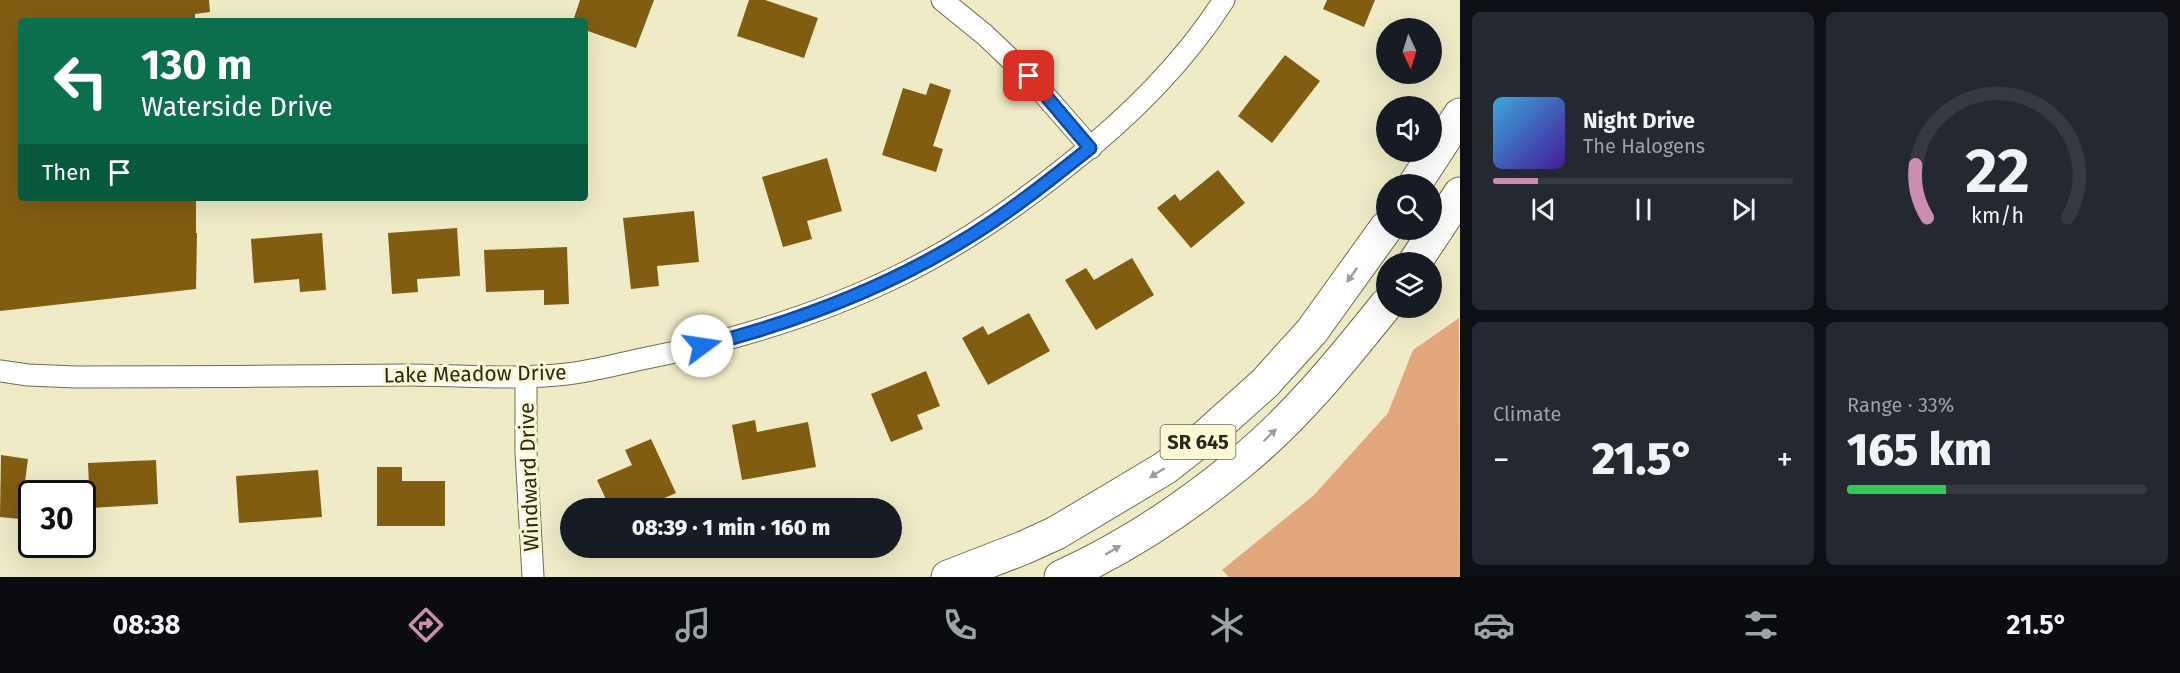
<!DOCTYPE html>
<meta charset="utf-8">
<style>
body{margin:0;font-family:"Fira Sans",sans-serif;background:#242831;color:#f1f3f6;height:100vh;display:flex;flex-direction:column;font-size:22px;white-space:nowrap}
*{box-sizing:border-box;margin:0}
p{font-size:20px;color:#9ea1a6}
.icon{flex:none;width:33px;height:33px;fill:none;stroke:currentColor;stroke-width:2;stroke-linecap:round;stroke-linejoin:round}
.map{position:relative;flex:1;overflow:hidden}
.side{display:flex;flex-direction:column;gap:12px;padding:12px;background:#0d0f14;width:720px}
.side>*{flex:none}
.banner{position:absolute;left:18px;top:18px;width:570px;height:183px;border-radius:6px;box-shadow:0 6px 24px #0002;background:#0b6e4f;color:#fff;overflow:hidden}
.needle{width:39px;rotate:176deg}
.tools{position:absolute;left:1376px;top:18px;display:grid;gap:12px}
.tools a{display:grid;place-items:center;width:66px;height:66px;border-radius:50%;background:#171b24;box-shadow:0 6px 24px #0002;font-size:30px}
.speed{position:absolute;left:18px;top:480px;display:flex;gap:12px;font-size:30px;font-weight:700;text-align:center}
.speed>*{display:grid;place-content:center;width:78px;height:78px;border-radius:50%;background:#171b24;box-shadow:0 6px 24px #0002;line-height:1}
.speed .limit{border:3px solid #111;border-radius:9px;background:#fff;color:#111}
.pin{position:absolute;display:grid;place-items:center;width:51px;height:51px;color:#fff;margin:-26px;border-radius:12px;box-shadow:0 3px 9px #0006}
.me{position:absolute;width:66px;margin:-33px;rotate:76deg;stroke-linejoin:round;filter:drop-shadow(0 0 4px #0008)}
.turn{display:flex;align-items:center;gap:21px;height:126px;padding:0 24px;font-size:27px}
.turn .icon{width:78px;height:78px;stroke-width:2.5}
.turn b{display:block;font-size:42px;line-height:51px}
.then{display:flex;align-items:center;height:57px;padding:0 24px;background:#0003;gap:12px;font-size:22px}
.big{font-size:45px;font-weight:800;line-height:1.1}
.side .tile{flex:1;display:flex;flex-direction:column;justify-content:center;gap:9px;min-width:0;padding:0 21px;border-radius:9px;background:#242831}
.side .dial{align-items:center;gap:0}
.dial svg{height:156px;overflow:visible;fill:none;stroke:#363941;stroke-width:7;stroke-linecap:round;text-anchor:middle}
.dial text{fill:#f1f3f6;stroke:none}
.song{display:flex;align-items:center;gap:18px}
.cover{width:72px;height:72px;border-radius:9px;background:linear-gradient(135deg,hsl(200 70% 55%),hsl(260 70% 35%))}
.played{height:6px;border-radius:3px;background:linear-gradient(90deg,#cb8eb2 15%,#363941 15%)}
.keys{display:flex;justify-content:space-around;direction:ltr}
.heat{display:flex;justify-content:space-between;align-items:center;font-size:33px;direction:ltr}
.charge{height:9px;border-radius:4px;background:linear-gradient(90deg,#34c759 33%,#363941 0)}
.side .tiles{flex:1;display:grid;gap:12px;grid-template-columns:repeat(2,1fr)}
.trip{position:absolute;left:560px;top:498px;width:342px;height:60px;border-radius:30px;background:#171b24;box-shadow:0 6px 24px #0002;font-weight:800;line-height:60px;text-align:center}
.menu{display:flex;height:96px;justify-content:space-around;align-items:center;background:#090b0e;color:#9ea1a6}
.menu .icon{width:42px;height:42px}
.menu .selected{color:#cb8eb2}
.menu b{font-size:27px;color:#f1f3f6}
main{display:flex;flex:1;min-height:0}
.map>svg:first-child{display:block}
</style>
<main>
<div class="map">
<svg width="1460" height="577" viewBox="0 0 1460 577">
<rect width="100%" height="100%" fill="#eeebc6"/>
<path fill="#e2a87b" d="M1459,318L1460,577H1229L1222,570L1314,495L1388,413L1413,350Z"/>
<path fill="#805d11" d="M0,0H209L210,12L195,14V21H21V198H196V233H197L196,289L0,311Z
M580,0H654L636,48L585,30V21H573Z
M749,0H765L818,18L804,58L737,36Z
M1327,0H1375L1364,27L1323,9Z
M1285,55L1320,81L1272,143L1238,116Z
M930,83L951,90L933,146L943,149L936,172L882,155L903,88L926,95Z
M827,158L842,211L807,221L812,239L783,247L762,177Z
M1218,170L1245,203L1191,248L1157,208L1175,194L1180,201Z
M694,211L699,262L657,266L659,286L631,289L623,218Z
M457,228L460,276L417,279L418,292L392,294L388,233Z
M322,233L326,290L300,292L299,279L254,283L251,239Z
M567,247L569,304L544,305V290L486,292L484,250Z
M1132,258L1154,295L1096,330L1065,280L1086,268L1094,280Z
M1029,313L1050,351L988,385L962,338L983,326L988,335Z
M926,371L940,406L917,415L923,429L891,442L871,394Z
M755,420L757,432L808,422L816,467L742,480L732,425Z
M651,439L676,493L641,508H610L597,480L632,465L625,450Z
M1,455L28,459L20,519L0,517Z
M156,460L158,504L90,508L88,463Z
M377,467H402V481H445V526H377Z
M318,470L322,517L239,523L236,476Z"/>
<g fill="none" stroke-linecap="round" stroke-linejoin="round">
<g stroke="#706c4c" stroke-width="23">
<path id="minor" d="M942,0L985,35L1029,77L1091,148
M0,371L28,375L76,377C187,377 297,376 408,375C461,375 514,380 567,374C592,371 618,364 642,359C732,341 820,315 902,274C961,245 1016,207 1067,166C1127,119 1183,64 1224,0
M526,378V452L533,577"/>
</g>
<g stroke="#706c4c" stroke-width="35">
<path id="primary" d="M1415,184L1460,115
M1415,262L1460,194
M948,577L1023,548L1056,533L1165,468L1207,435L1265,383L1312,331L1386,228
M1061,577C1125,548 1187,507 1241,462C1296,417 1342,360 1386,305"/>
</g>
<use href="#minor" stroke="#fff" stroke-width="21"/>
<use href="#primary" stroke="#fff" stroke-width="33"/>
</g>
<defs><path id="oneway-solid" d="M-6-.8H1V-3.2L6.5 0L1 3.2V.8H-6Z" transform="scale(1.5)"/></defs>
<g fill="#9f9e98">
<use href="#oneway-solid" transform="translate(1352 275) rotate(126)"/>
<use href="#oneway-solid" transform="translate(1270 435) rotate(-44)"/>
<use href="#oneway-solid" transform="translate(1157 473) rotate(148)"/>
<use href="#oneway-solid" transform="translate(1113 550) rotate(-31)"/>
</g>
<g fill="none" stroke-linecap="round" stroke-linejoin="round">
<g stroke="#114b97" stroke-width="15">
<path id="route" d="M702,346C797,322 889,287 972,235C1014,209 1052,178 1090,148L1029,76"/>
</g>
<use href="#route" stroke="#1a73e8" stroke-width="10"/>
</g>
<g text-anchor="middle" stroke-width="6" stroke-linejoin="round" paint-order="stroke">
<rect fill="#fcf8d3" stroke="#696652" stroke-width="1.5" x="1160.5" y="425" width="75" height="34" rx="4.5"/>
<g font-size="20" font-weight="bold" fill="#2a281a">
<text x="1198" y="449">SR 645</text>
</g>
<g font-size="21" fill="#2a281a" stroke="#fcf8d3">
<text transform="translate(475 374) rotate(-1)" y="7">Lake Meadow Drive</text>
<text transform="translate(529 477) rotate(-92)" y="7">Windward Drive</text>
</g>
</g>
</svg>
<div class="tools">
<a><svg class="needle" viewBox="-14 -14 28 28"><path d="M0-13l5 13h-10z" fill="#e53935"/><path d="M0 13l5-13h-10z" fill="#9ea1a6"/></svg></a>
<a><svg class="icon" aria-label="sound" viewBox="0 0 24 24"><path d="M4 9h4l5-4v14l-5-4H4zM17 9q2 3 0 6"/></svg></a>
<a><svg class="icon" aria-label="search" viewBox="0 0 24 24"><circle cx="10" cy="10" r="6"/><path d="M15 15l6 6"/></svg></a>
<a><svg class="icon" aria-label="layers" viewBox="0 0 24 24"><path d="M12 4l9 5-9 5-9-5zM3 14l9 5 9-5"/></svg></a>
</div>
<div class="speed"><div class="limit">30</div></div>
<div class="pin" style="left:1029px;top:76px;background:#d93025"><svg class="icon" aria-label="arrive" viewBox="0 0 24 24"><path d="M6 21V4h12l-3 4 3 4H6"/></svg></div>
<svg class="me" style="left:702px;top:346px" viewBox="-20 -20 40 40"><circle r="19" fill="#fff"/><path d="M0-13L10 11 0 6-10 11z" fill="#1a73e8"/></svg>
<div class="trip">08:39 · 1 min · 160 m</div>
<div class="banner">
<div class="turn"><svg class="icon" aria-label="left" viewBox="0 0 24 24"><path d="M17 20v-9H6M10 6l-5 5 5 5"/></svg><div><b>130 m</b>Waterside Drive</div></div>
<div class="then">Then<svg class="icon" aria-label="arrive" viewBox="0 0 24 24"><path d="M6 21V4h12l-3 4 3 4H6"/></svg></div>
</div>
</div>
<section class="side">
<div class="tiles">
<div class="tile">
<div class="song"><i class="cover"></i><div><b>Night Drive</b><p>The Halogens</p></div></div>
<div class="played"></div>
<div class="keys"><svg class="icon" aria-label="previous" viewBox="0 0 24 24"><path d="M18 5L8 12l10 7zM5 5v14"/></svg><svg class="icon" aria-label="pause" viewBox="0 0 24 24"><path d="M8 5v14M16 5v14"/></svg><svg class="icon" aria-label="next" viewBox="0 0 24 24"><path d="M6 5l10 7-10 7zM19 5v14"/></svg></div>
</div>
<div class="tile dial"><svg viewBox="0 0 100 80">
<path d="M14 69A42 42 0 1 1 86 69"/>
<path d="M14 69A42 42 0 0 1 8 42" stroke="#cb8eb2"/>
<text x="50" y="56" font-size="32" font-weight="700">22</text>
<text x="50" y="72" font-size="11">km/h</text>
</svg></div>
<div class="tile"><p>Climate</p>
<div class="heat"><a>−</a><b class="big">21.5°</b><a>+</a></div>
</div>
<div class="tile"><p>Range · 33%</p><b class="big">165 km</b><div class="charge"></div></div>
</div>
</section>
</main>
<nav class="menu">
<b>08:38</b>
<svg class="icon selected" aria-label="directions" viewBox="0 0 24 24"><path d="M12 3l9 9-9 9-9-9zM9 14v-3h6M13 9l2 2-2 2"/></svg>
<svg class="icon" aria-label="music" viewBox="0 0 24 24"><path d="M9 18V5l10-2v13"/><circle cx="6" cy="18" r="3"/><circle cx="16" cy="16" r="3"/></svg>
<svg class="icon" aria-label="phone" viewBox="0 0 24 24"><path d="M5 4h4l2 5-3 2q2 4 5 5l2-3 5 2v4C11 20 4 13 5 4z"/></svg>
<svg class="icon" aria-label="climate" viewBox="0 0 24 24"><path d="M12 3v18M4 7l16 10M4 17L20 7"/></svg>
<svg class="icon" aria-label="car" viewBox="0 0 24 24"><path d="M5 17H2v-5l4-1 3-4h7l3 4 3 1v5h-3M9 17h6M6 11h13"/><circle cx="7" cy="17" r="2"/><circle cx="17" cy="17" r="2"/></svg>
<svg class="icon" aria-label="filters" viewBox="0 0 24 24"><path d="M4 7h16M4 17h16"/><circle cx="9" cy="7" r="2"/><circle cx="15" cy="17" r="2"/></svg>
<b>21.5°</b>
</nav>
